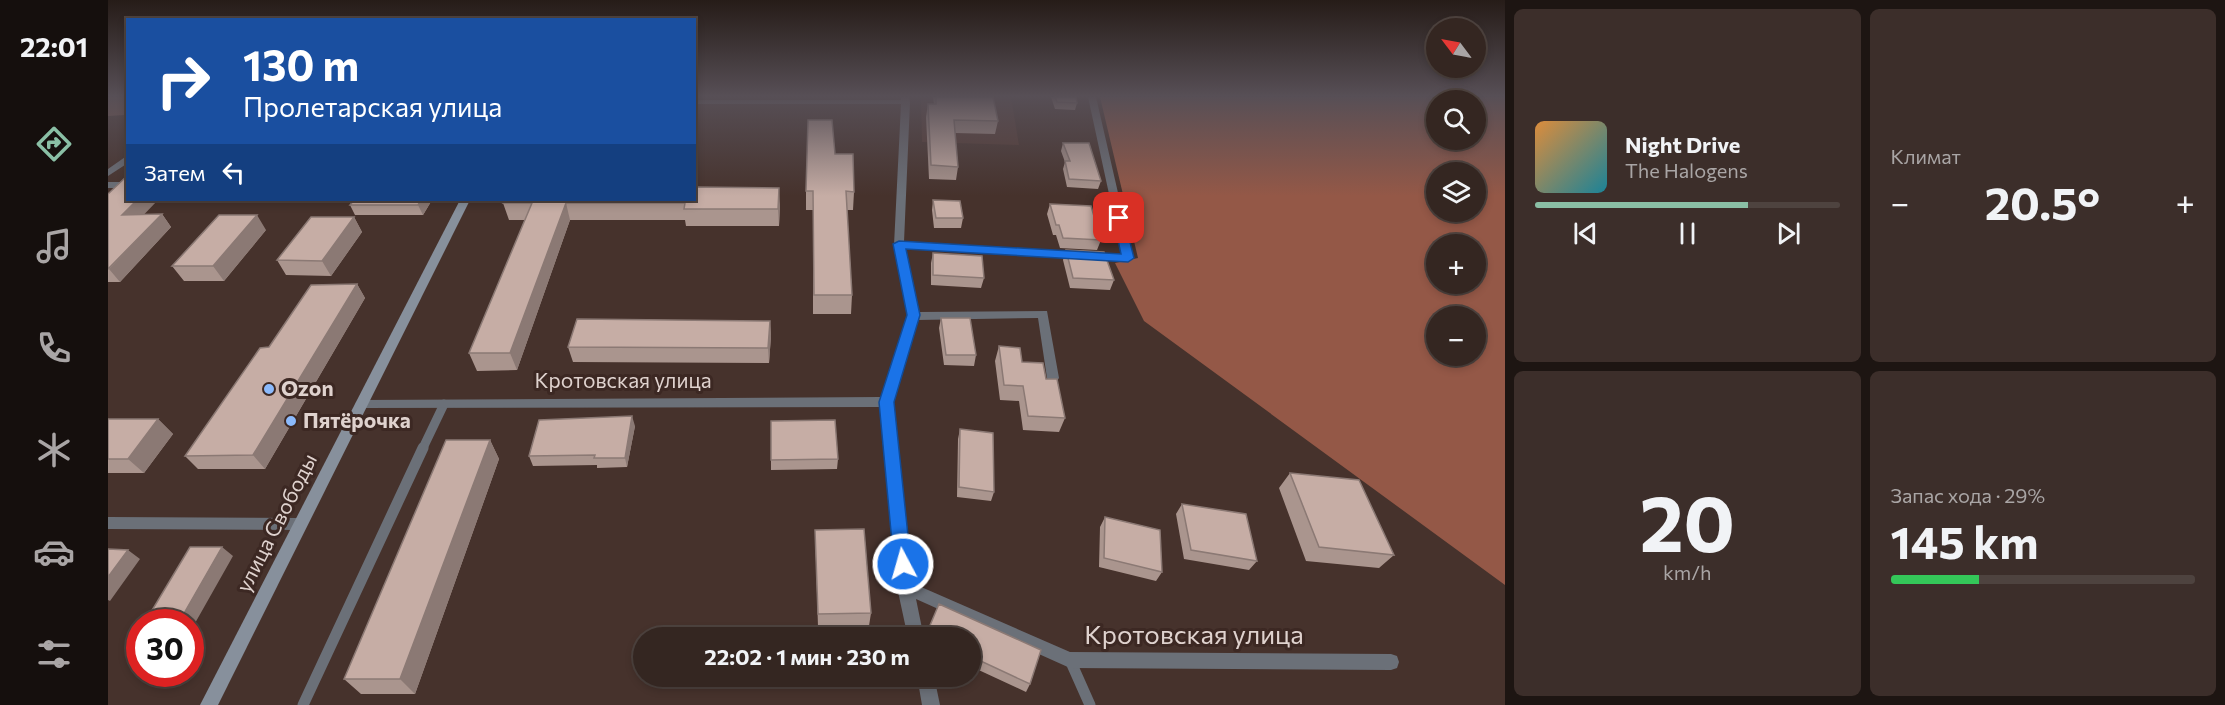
<!DOCTYPE html>
<html lang="ru">
<meta charset="utf-8">
<style>
body{margin:0;font-family:Commissioner,sans-serif;background:#3c2e2a;color:#f1f3f6;height:100vh;display:flex;flex-direction:column;font-size:22px;white-space:nowrap}
*{box-sizing:border-box;margin:0}
p{font-size:20px;color:#a9a5a5}
.icon{flex:none;width:33px;height:33px;fill:none;stroke:currentColor;stroke-width:2;stroke-linecap:round;stroke-linejoin:round}
.map{position:relative;flex:1;overflow:hidden}
.sheet{display:flex;flex-direction:column;gap:9px;padding:9px;background:#1d1512;width:720px}
.sheet>*{flex:none}
.guide{position:absolute;left:18px;top:18px;width:570px;height:183px;border-radius:0px;box-shadow:0 3px 9px #0003,0 0 0 2px #4e433f;background:#1a4fa0;color:#fff;overflow:hidden}
.needle{width:39px;rotate:302deg}
.controls{position:absolute;left:1318px;top:18px;display:grid;gap:12px}
.controls a{display:grid;place-items:center;width:60px;height:60px;border-radius:50%;background:#342621;box-shadow:0 3px 9px #0003,0 0 0 2px #4e433f;font-size:30px}
.speed{position:absolute;left:18px;top:609px;display:flex;gap:12px;font-size:30px;font-weight:700;text-align:center}
.speed>*{display:grid;place-content:center;width:78px;height:78px;border-radius:50%;background:#342621;box-shadow:0 3px 9px #0003,0 0 0 2px #4e433f;line-height:1}
.speed .limit{border:9px solid #d22;background:#fff;color:#111}
.pin{position:absolute;display:grid;place-items:center;width:51px;height:51px;color:#fff;margin:-26px;border-radius:12px;box-shadow:0 3px 9px #0006}
.me{position:absolute;width:66px;margin:-33px;rotate:354deg;stroke-linejoin:round;filter:drop-shadow(0 0 4px #0008)}
.turn{display:flex;align-items:center;gap:21px;height:126px;padding:0 18px;font-size:27px}
.turn .icon{width:78px;height:78px;stroke-width:2.5}
.turn b{display:block;font-size:42px;line-height:51px}
.then{display:flex;align-items:center;height:57px;padding:0 18px;background:#0003;gap:12px;font-size:22px}
.big{font-size:45px;font-weight:700;line-height:1.1}
.sheet .widget{flex:1;display:flex;flex-direction:column;justify-content:center;gap:9px;min-width:0;padding:0 21px;border-radius:9px;background:#3c2e2a}
.sheet .dial{align-items:center;gap:0}
.dial b{font-size:78px;line-height:1}
.song{display:flex;align-items:center;gap:18px}
.cover{width:72px;height:72px;border-radius:9px;background:linear-gradient(135deg,hsl(30 70% 55%),hsl(190 70% 35%))}
.played{height:6px;border-radius:3px;background:linear-gradient(90deg,#8abfa5 70%,#4e433f 70%)}
.keys{display:flex;justify-content:space-around;direction:ltr}
.heat{display:flex;justify-content:space-between;align-items:center;font-size:33px;direction:ltr}
.charge{height:9px;border-radius:4px;background:linear-gradient(90deg,#34c759 29%,#4e433f 0)}
.sheet .tiles{flex:1;display:grid;gap:9px;grid-template-columns:repeat(2,1fr)}
.trip{position:absolute;left:525px;top:627px;width:348px;height:60px;border-radius:30px;background:#342621;box-shadow:0 3px 9px #0003,0 0 0 2px #4e433f;font-weight:700;line-height:60px;text-align:center}
main{display:flex;flex:1;min-height:0}
.menu{display:flex;flex-direction:column;width:108px;justify-content:space-around;align-items:center;background:#150f0d;color:#a9a5a5}
.menu .icon{width:42px;height:42px}
.menu .active{color:#8abfa5}
.menu b{font-size:27px;color:#f1f3f6}
.map>svg:first-child{display:block}
</style>
<main>
<nav class="menu">
<b>22:01</b>
<svg class="icon active" aria-label="directions" viewBox="0 0 24 24"><path d="M12 3l9 9-9 9-9-9zM9 14v-3h6M13 9l2 2-2 2"/></svg>
<svg class="icon" aria-label="music" viewBox="0 0 24 24"><path d="M9 18V5l10-2v13"/><circle cx="6" cy="18" r="3"/><circle cx="16" cy="16" r="3"/></svg>
<svg class="icon" aria-label="phone" viewBox="0 0 24 24"><path d="M5 4h4l2 5-3 2q2 4 5 5l2-3 5 2v4C11 20 4 13 5 4z"/></svg>
<svg class="icon" aria-label="climate" viewBox="0 0 24 24"><path d="M12 3v18M4 7l16 10M4 17L20 7"/></svg>
<svg class="icon" aria-label="car" viewBox="0 0 24 24"><path d="M5 17H2v-5l4-1 3-4h7l3 4 3 1v5h-3M9 17h6M6 11h13"/><circle cx="7" cy="17" r="2"/><circle cx="17" cy="17" r="2"/></svg>
<svg class="icon" aria-label="filters" viewBox="0 0 24 24"><path d="M4 7h16M4 17h16"/><circle cx="9" cy="7" r="2"/><circle cx="15" cy="17" r="2"/></svg>
</nav>
<div class="map">
<svg width="1397" height="705" viewBox="0 0 1397 705">
<rect width="100%" height="100%" fill="#46322c"/>
<path fill="#553a33" d="M813,97H903L911,145L814,142Z"/>
<path fill="#7d574c" d="M0,97H19L17,115L0,116Z"/>
<path fill="#945847" fill-rule="evenodd" d="M992,97H1397V585L1036,321L1007,263L1030,258ZM1329,100H1368V140H1329ZM1329,172H1368V212H1329ZM1329,244H1368V284H1329ZM1329,316H1368V356H1329Z"/>
<g fill="none" stroke-linecap="round" stroke-linejoin="round">
<path stroke="#6b7078" stroke-width="9" d="M314,450L336,404"/>
<path stroke="#6b7078" stroke-width="11" d="M962,660L982,705
M195,705L315,448"/>
<path fill="#6b7078" fill-rule="evenodd" d="M793,97H801L802,102L796,242L1014,254L980,97H988L1025,258L1020,261L797,249L810,312L939,311L951,378L949,381H941L939,378L930,318L810,320L784,402L804,583L962,652L1283,654L1289,656L1291,662L1289,668L1283,670L962,668L808,599L816,638H800L789,587L772,407L248,408L247,405L248,402L253,400L773,397L799,316L786,245L793,104H586V100H793Z
M20,155V163L0,176V169Z
M0,182H20V188H0Z
M0,517L191,518L196,519L198,524L196,529L191,530L0,529Z
M809,676H826L832,705H814Z"/>
<path fill="#87909c" fill-rule="evenodd" d="M352,200H362L110,705H92Z"/>
</g>
<path fill="#aa958e" d="M825,97H885L890,121L887,134L847,133L850,167L848,180L821,179L818,117L820,104H826Z
M943,97H968L969,103L967,110L947,109Z
M955,143L993,181L990,189L959,187L955,169L957,162L953,151Z
M727,154L746,192L745,210H739L744,295L743,314H705V210H698V191Z
M588,187L672,204L671,226H578L577,220H462L409,370L369,371L361,353L417,220H401L395,203Z
M0,194L36,214H54L63,227L12,282H0Z
M324,200L315,215H247L242,205Z
M825,200L855,218L853,228H826L824,210Z
M942,204L993,240L989,250L952,248L948,235H945L939,214Z
M246,217L254,232L223,276L178,275L169,260Z
M158,230L116,281H76L64,266Z
M958,250L1006,280L1002,290L962,288L955,260Z
M825,253L876,278L873,288L823,285V263Z
M249,284L257,298L157,469H90L77,456L161,347Z
M833,318L868,355L866,366L836,365L831,328Z
M662,321L663,336L661,363L465,362L460,347Z
M891,346L938,379L957,418L951,432L915,430L911,401L892,400L887,361Z
M0,419H50L65,434L36,473H0Z
M527,426L519,467L489,468V465L425,466L421,456Z
M852,429L886,492L883,501L849,497L850,439Z
M382,440L391,459L307,694H253L236,679Z
M730,459L729,469L663,470V460Z
M1182,473L1286,555L1271,568L1198,561L1171,488Z
M1074,504L1149,561L1141,570L1076,559L1068,514Z
M997,517L1054,572L1048,581L991,567L992,527Z
M707,530L763,613L761,626L710,627Z
M831,604L933,650L922,684L918,692L862,666V638H817Z"/>
<path fill="#8b7974" d="M671,188L672,204L671,226L670,209Z
M29,200H50L24,227L14,215Z
M313,200H324L315,215L310,205Z
M458,203L462,220L409,370L402,353Z
M54,214L63,227L12,282L1,269Z
M149,215L158,230L116,281L105,266Z
M246,217L254,232L223,276L214,261Z
M249,284L257,298L157,469L145,455Z
M662,321L663,336L661,363L660,348Z
M524,416L527,426L519,467L517,458Z
M50,419L65,434L36,473L20,459Z
M382,440L391,459L307,694L292,679Z
M114,547L125,556L82,632V622H71Z
M20,550L32,559L2,601L0,600V577Z"/>
<path fill="#c6ada5" stroke="#8b7974" stroke-width="1.5" d="M828,97H885L890,121L846,120L850,167L823,165L820,104H828Z
M947,97H968L969,103L949,102Z
M700,120H724L727,154H745L746,192L738,191L744,295H706L705,191H698Z
M955,143H981L993,181L961,179L957,161H962Z
M20,175V200H29L14,215L54,214L0,269V194Z
M586,187L671,188L670,209H576L577,203H458L402,353H361L424,203H395L397,200H586Z
M246,200H313L310,205H242Z
M825,200L852,201L855,218H828Z
M942,204L983,206L993,240L955,238L951,225H948Z
M111,215H149L105,266H64Z
M203,217H246L214,261L169,260Z
M958,250L996,252L1006,280L965,278Z
M825,253L874,256L876,278L825,275Z
M249,284L145,455L77,456L152,348L161,347L203,285Z
M833,318H862L868,355H838Z
M469,319L662,321L660,348L460,347Z
M891,346L912,348L914,362L935,363L938,379H949L957,418L920,416L915,386L896,385Z
M524,416L517,458H486L487,455L421,456L431,420Z
M0,419H50L20,459H0Z
M727,420L730,459L663,460V421Z
M852,429L885,433L886,492L851,487Z
M338,440H382L292,679H236Z
M1182,473L1251,480L1286,555L1211,547Z
M1074,504L1138,514L1149,561L1083,550Z
M997,517L1052,530L1054,572L996,558Z
M756,529L763,613L710,614L707,530Z
M82,547H114L71,622H37Z
M0,549L20,550L0,577Z
M831,604L933,650L922,684L862,656V638H823L818,635Z"/>
<linearGradient id="sky" x2="0" y2="1"><stop stop-color="#261c18"/><stop offset="0.49" stop-color="#574f56"/><stop offset="1" stop-color="#574f56" stop-opacity="0"/></linearGradient>
<rect width="1397" height="196" fill="url(#sky)"/>
<path fill="#1a73e8" stroke="#114b97" stroke-width="1.5" d="M1011,214L1016,218L1026,258L1020,262L798,249L812,315L786,402L803,564L801,569L795,571L789,569L786,564L771,402L799,315L785,244L791,241L1013,254L1005,218Z"/>
<g fill="#8bbafc" stroke="#3c2823" stroke-width="2">
<circle cx="161" cy="389" r="6"/>
<circle cx="183" cy="421" r="6"/>
</g>
<g text-anchor="middle" stroke-width="6" stroke-linejoin="round" paint-order="stroke">
<g font-size="21" fill="#dfd2ce" stroke="#3c2823">
<text x="515" y="388">Кротовская улица</text>
<text transform="translate(169 523) rotate(-63)" y="7">улица Свободы</text>
</g>
<g font-size="21" font-weight="bold" fill="#dfd2ce" stroke="#3c2823" text-anchor="start">
<text x="173" y="396">Ozon</text>
<text x="195" y="428">Пятёрочка</text>
</g>
<g font-size="26" fill="#dfd2ce" stroke="#3c2823">
<text x="1086" y="644">Кротовская улица</text>
</g>
</g>
</svg>
<div class="controls">
<a><svg class="needle" viewBox="-14 -14 28 28"><path d="M0-13l5 13h-10z" fill="#e53935"/><path d="M0 13l5-13h-10z" fill="#a9a5a5"/></svg></a>
<a><svg class="icon" aria-label="search" viewBox="0 0 24 24"><circle cx="10" cy="10" r="6"/><path d="M15 15l6 6"/></svg></a>
<a><svg class="icon" aria-label="layers" viewBox="0 0 24 24"><path d="M12 4l9 5-9 5-9-5zM3 14l9 5 9-5"/></svg></a>
<a>+</a>
<a>−</a>
</div>
<div class="speed"><div class="limit">30</div></div>
<div class="pin" style="left:1011px;top:218px;background:#d93025"><svg class="icon" aria-label="arrive" viewBox="0 0 24 24"><path d="M6 21V4h12l-3 4 3 4H6"/></svg></div>
<svg class="me" style="left:795px;top:564px" viewBox="-20 -20 40 40"><circle r="17" fill="#1a73e8" stroke="#fff" stroke-width="3"/><path d="M0-11L8 9 0 5-8 9z" fill="#fff"/></svg>
<div class="trip">22:02 · 1 мин · 230 m</div>
<div class="guide">
<div class="turn"><svg class="icon" aria-label="right" viewBox="0 0 24 24"><path d="M7 20v-9h11M14 6l5 5-5 5"/></svg><div><b>130 m</b>Пролетарская улица</div></div>
<div class="then">Затем<svg class="icon" aria-label="left" viewBox="0 0 24 24"><path d="M17 20v-9H6M10 6l-5 5 5 5"/></svg></div>
</div>
</div>
<section class="sheet">
<div class="tiles">
<div class="widget">
<div class="song"><i class="cover"></i><div><b>Night Drive</b><p>The Halogens</p></div></div>
<div class="played"></div>
<div class="keys"><svg class="icon" aria-label="previous" viewBox="0 0 24 24"><path d="M18 5L8 12l10 7zM5 5v14"/></svg><svg class="icon" aria-label="pause" viewBox="0 0 24 24"><path d="M8 5v14M16 5v14"/></svg><svg class="icon" aria-label="next" viewBox="0 0 24 24"><path d="M6 5l10 7-10 7zM19 5v14"/></svg></div>
</div>
<div class="widget"><p>Климат</p>
<div class="heat"><a>−</a><b class="big">20.5°</b><a>+</a></div>
</div>
<div class="widget dial"><b>20</b><p>km/h</p></div>
<div class="widget"><p>Запас хода · 29%</p><b class="big">145 km</b><div class="charge"></div></div>
</div>
</section>
</main>
